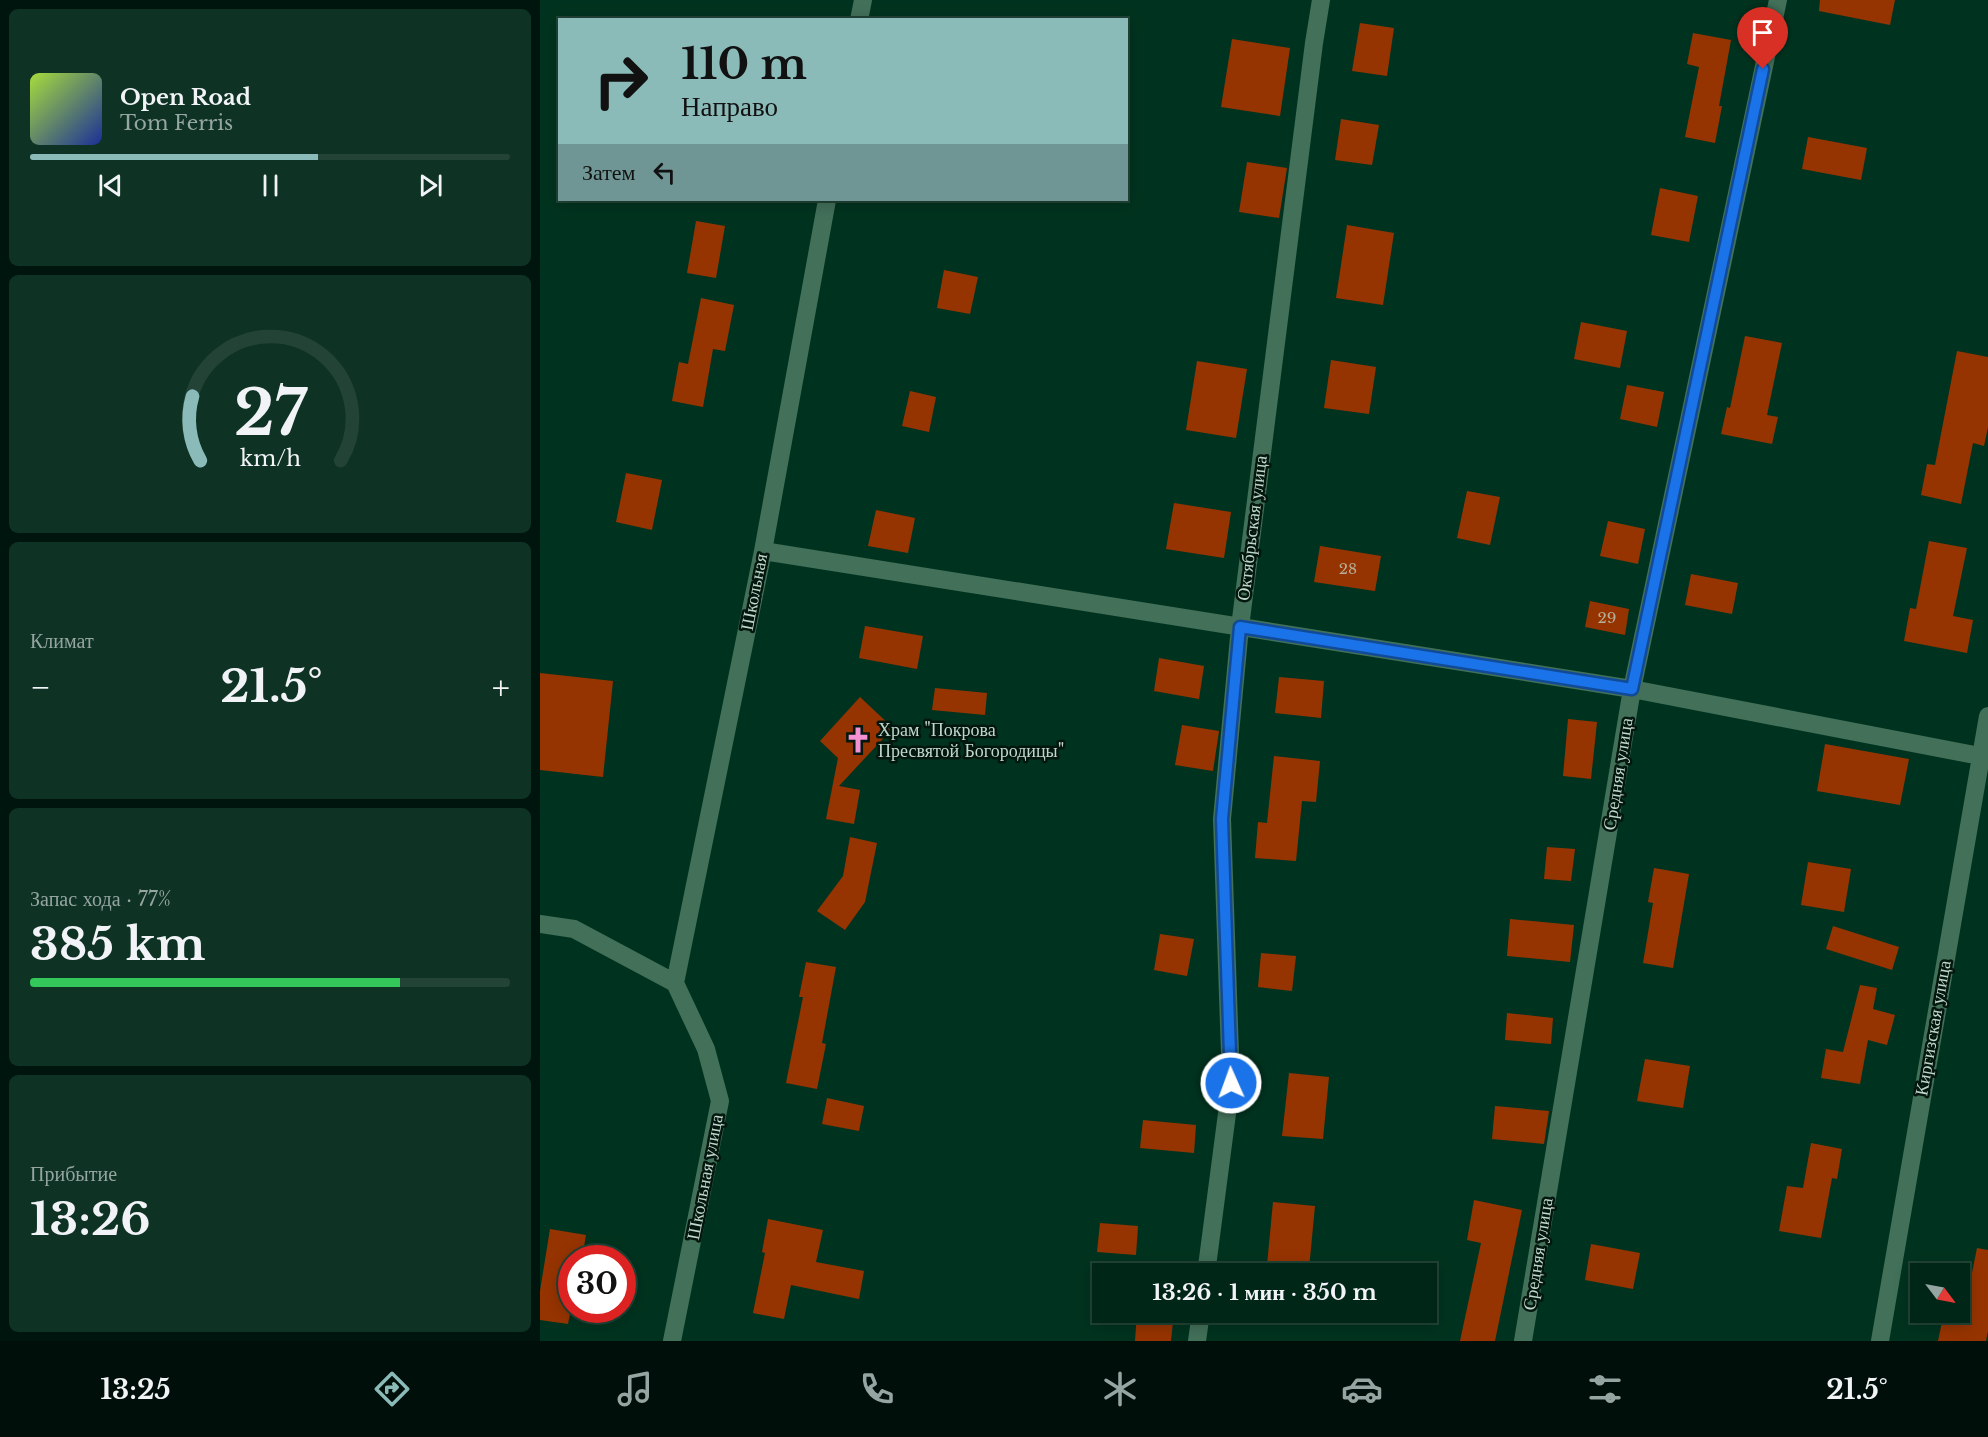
<!DOCTYPE html>
<html lang="ru">
<meta charset="utf-8">
<style>
body{margin:0;font-family:"Libre Baskerville",serif;background:#0e3224;color:#f1f3f6;height:100vh;display:flex;flex-direction:column;font-size:22px;white-space:nowrap}
*{box-sizing:border-box;margin:0}
p{font-size:20px;color:#95a5a1}
.icon{flex:none;width:33px;height:33px;fill:none;stroke:currentColor;stroke-width:2;stroke-linecap:round;stroke-linejoin:round}
.map{position:relative;flex:1;overflow:hidden}
.drawer{display:flex;flex-direction:column;gap:9px;padding:9px;background:#00150d;width:540px}
.drawer>*{flex:none}
.banner{position:absolute;left:18px;top:18px;width:570px;height:183px;border-radius:0px;box-shadow:0 3px 15px #0003,0 0 0 2px #224336;background:#8bbbb9;color:#111;overflow:hidden}
.needle{width:39px;rotate:122deg}
.controls{position:absolute;left:1370px;top:1263px;display:grid;gap:12px}
.controls a{display:grid;place-items:center;width:60px;height:60px;border-radius:0px;background:#002617;box-shadow:0 3px 15px #0003,0 0 0 2px #224336;font-size:30px}
.speed{position:absolute;left:18px;top:1245px;display:flex;gap:12px;font-size:30px;font-weight:700;text-align:center}
.speed>*{display:grid;place-content:center;width:78px;height:78px;border-radius:50%;background:#002617;box-shadow:0 3px 15px #0003,0 0 0 2px #224336;line-height:1}
.speed .limit{border:9px solid #d22;background:#fff;color:#111}
.pin{position:absolute;display:grid;place-items:center;width:51px;height:51px;color:#fff;margin:-62px -26px;border-radius:50% 50% 50% 0;rotate:-45deg;box-shadow:0 0 6px #0007}
.pin .icon{rotate:45deg}
.me{position:absolute;width:66px;margin:-33px;rotate:358deg;stroke-linejoin:round;filter:drop-shadow(0 0 4px #0008)}
.turn{display:flex;align-items:center;gap:21px;height:126px;padding:0 24px;font-size:27px}
.turn .icon{width:78px;height:78px;stroke-width:2.5}
.turn b{display:block;font-size:42px;line-height:51px}
.then{display:flex;align-items:center;height:57px;padding:0 24px;background:#0003;gap:12px;font-size:22px}
.big{font-size:45px;font-weight:700;line-height:1.1}
.drawer .card{flex:1;display:flex;flex-direction:column;justify-content:center;gap:9px;min-width:0;padding:0 21px;border-radius:9px;background:#0e3224}
.drawer .dial{align-items:center;gap:0}
.dial svg{height:156px;overflow:visible;fill:none;stroke:#224336;stroke-width:7;stroke-linecap:round;text-anchor:middle}
.dial text{fill:#f1f3f6;stroke:none}
.song{display:flex;align-items:center;gap:18px}
.cover{width:72px;height:72px;border-radius:9px;background:linear-gradient(135deg,hsl(80 70% 55%),hsl(230 70% 35%))}
.played{height:6px;border-radius:3px;background:linear-gradient(90deg,#8bbbb9 60%,#224336 60%)}
.keys{display:flex;justify-content:space-around;direction:ltr}
.heat{display:flex;justify-content:space-between;align-items:center;font-size:33px;direction:ltr}
.charge{height:9px;border-radius:4px;background:linear-gradient(90deg,#34c759 77%,#224336 0)}
.trip{position:absolute;left:552px;top:1263px;width:345px;height:60px;border-radius:0px;background:#002617;box-shadow:0 3px 15px #0003,0 0 0 2px #224336;font-weight:700;line-height:60px;text-align:center}
.tab-bar{display:flex;height:96px;justify-content:space-around;align-items:center;background:#000f09;color:#95a5a1}
.tab-bar .icon{width:42px;height:42px}
.tab-bar .on{color:#8bbbb9}
.tab-bar b{font-size:27px;color:#f1f3f6}
main{display:flex;flex:1;min-height:0}
.map>svg:first-child{display:block}
</style>
<main>
<section class="drawer">
<div class="card">
<div class="song"><i class="cover"></i><div><b>Open Road</b><p>Tom Ferris</p></div></div>
<div class="played"></div>
<div class="keys"><svg class="icon" aria-label="previous" viewBox="0 0 24 24"><path d="M18 5L8 12l10 7zM5 5v14"/></svg><svg class="icon" aria-label="pause" viewBox="0 0 24 24"><path d="M8 5v14M16 5v14"/></svg><svg class="icon" aria-label="next" viewBox="0 0 24 24"><path d="M6 5l10 7-10 7zM19 5v14"/></svg></div>
</div>
<div class="card dial"><svg viewBox="0 0 100 80">
<path d="M14 69A42 42 0 1 1 86 69"/>
<path d="M14 69A42 42 0 0 1 10 36" stroke="#8bbbb9"/>
<text x="50" y="56" font-size="32" font-weight="700">27</text>
<text x="50" y="72" font-size="11">km/h</text>
</svg></div>
<div class="card"><p>Климат</p>
<div class="heat"><a>−</a><b class="big">21.5°</b><a>+</a></div>
</div>
<div class="card"><p>Запас хода · 77%</p><b class="big">385 km</b><div class="charge"></div></div>
<div class="card"><p>Прибытие</p><b class="big">13:26</b></div>
</section>
<div class="map">
<svg width="1448" height="1341" viewBox="0 0 1448 1341">
<rect width="100%" height="100%" fill="#00331f"/>
<path fill="#963401" d="M1280,0H1355L1350,25L1279,11Z
M820,23L854,28L847,76L812,71Z
M1153,33L1191,40L1179,106H1182L1175,143L1145,137L1159,67L1147,64Z
M692,39L750,48L740,116L681,107Z
M801,119L839,125L832,165L795,160Z
M1268,137L1327,148L1321,180L1262,169Z
M707,162L747,168L739,218L699,212Z
M1120,188L1158,196L1149,242L1111,235Z
M156,221L185,226L176,278L147,273Z
M807,225L854,233L843,305L796,298Z
M404,270L438,277L430,314L397,308Z
M161,298L194,305L185,351L173,349L163,407L132,401L139,362L148,364Z
M1041,322L1087,331L1080,368L1034,359Z
M1205,336L1242,343L1227,415L1238,417L1232,444L1181,434L1187,407L1190,408Z
M1417,351L1448,357V427L1444,446L1433,443L1421,504L1381,495L1387,464L1395,465Z
M791,360L836,367L829,414L784,408Z
M657,361L707,369L696,438L646,430Z
M1087,385L1124,392L1117,427L1080,419Z
M370,391L396,397L389,432L362,426Z
M86,473L122,480L112,530L76,522Z
M927,491L960,497L950,545L917,538Z
M634,503L691,512L684,558L626,549Z
M336,510L375,518L368,553L328,546Z
M1068,521L1105,529L1098,564L1060,556Z
M1389,541L1427,548L1413,616L1433,620L1427,653L1364,641L1370,608L1376,609Z
M780,546L841,556L835,591L774,582Z
M1151,574L1198,583L1192,614L1145,605Z
M1050,601L1089,609L1085,635L1045,627Z
M325,626L383,636L377,669L319,658Z
M619,658L664,666L659,699L614,691Z
M0,673L73,681L63,777L0,770Z
M739,677L784,681L781,718L735,713Z
M395,688L447,693L445,715L392,710Z
M320,697L353,728L299,786L320,790L314,824L286,819L298,758L280,741Z
M1028,719L1057,722L1051,779L1023,776Z
M642,725L679,731L673,771L635,765Z
M1285,744L1369,759L1360,805L1277,791Z
M734,756L780,761L776,802L762,801L756,861L715,858L718,822L727,823Z
M310,837L337,843L325,902L305,930L277,911L303,876Z
M1007,847L1035,849L1031,881L1004,879Z
M1268,862L1311,869L1304,912L1261,905Z
M1114,868L1149,874L1133,968L1103,963L1113,903L1108,902Z
M970,919L1034,925L1030,962L967,956Z
M1293,926L1359,947L1352,970L1286,949Z
M620,934L654,939L647,976L614,970Z
M721,953L756,956L752,991L718,987Z
M266,962L296,967L282,1043L286,1044L277,1089L246,1083L263,997H259Z
M1320,985L1337,988L1333,1009L1355,1015L1347,1045L1328,1040L1320,1084L1281,1078L1286,1049L1303,1052Z
M967,1013L1013,1018L1011,1044L965,1040Z
M1105,1059L1150,1066L1143,1108L1097,1101Z
M749,1073L789,1077L783,1139L742,1136Z
M287,1098L324,1106L319,1131L282,1124Z
M955,1106L1009,1111L1004,1144L952,1139Z
M603,1120L656,1125L654,1153L600,1148Z
M1271,1143L1302,1149L1297,1179L1292,1178L1281,1238L1239,1231L1247,1186L1263,1188Z
M934,1200L982,1210L955,1341H920L941,1243L927,1240Z
M733,1202L775,1206L769,1269L727,1265Z
M228,1219L283,1230L276,1262L324,1271L319,1299L251,1285L244,1319L213,1313L225,1253L222,1252Z
M560,1223L598,1226L596,1255L557,1252Z
M10,1229L46,1235L42,1258H32V1304L28,1324L0,1320V1291Z
M1051,1244L1100,1253L1093,1289L1045,1280Z
M1437,1248L1448,1250V1331L1446,1341H1398L1404,1312H1424Z
M597,1312H634L631,1341H595Z"/>
<g fill="none" stroke-linecap="round" stroke-linejoin="round">
<path stroke="#427059" stroke-width="18" d="M319,20L323,0
M223,551L1092,689L1440,756
M0,924L34,929L135,983
M135,983L223,551L287,200
M666,1274L691,1083L682,819L700,627L774,43L781,0
M132,1341L180,1101L166,1049L135,983
M657,1341L661,1312
M983,1341L1092,689L1238,0
M1340,1341L1448,716"/>
</g>
<g fill="none" stroke-linecap="round" stroke-linejoin="round">
<g stroke="#114b97" stroke-width="15">
<path id="route" d="M691,1083L682,819L700,627L1092,689L1223,69"/>
</g>
<use href="#route" stroke="#1a73e8" stroke-width="10"/>
</g>
<defs>
<g id="church-bare" transform="scale(2.07)"><path d="M-1.2-6h2.4v3.5h3.3v2.4h-3.3V6h-2.4V-.1h-3.3v-2.4h3.3Z" fill="#f491d3" stroke="#04170e" stroke-width="2.5" paint-order="stroke"/></g>
</defs>
<g fill-rule="evenodd">
<use href="#church-bare" x="318" y="740"/>
</g>
<g text-anchor="middle" stroke-width="5" stroke-linejoin="round" paint-order="stroke">
<g font-size="15" fill="#b6af98">
<text x="808" y="574">28</text>
<text x="1067" y="623">29</text>
</g>
<g font-size="18" fill="#c0d8cb" stroke="#04170e">
<text transform="translate(712 528) rotate(-83)" y="6">Октябрьская улица</text>
<text transform="translate(214 592) rotate(-79)" y="6">Школьная</text>
<text transform="translate(1078 774) rotate(-81)" y="6">Средняя улица</text>
<text transform="translate(1393 1028) rotate(-80)" y="6">Киргизская улица</text>
<text transform="translate(165 1177) rotate(-79)" y="6">Школьная улица</text>
<text transform="translate(998 1254) rotate(-81)" y="6">Средняя улица</text>
</g>
<g font-size="18" fill="#c0d8cb" stroke="#04170e" text-anchor="start">
<text x="338" y="736">Храм "Покрова<tspan x="338" dy="21">Пресвятой Богородицы"</tspan></text>
</g>
</g>
</svg>
<div class="controls">
<a><svg class="needle" viewBox="-14 -14 28 28"><path d="M0-13l5 13h-10z" fill="#e53935"/><path d="M0 13l5-13h-10z" fill="#95a5a1"/></svg></a>
</div>
<div class="speed"><div class="limit">30</div></div>
<div class="pin" style="left:1223px;top:69px;background:#d93025"><svg class="icon" aria-label="arrive" viewBox="0 0 24 24"><path d="M6 21V4h12l-3 4 3 4H6"/></svg></div>
<svg class="me" style="left:691px;top:1083px" viewBox="-20 -20 40 40"><circle r="17" fill="#1a73e8" stroke="#fff" stroke-width="3"/><path d="M0-11L8 9 0 5-8 9z" fill="#fff"/></svg>
<div class="trip">13:26 · 1 мин · 350 m</div>
<div class="banner">
<div class="turn"><svg class="icon" aria-label="right" viewBox="0 0 24 24"><path d="M7 20v-9h11M14 6l5 5-5 5"/></svg><div><b>110 m</b>Направо</div></div>
<div class="then">Затем<svg class="icon" aria-label="left" viewBox="0 0 24 24"><path d="M17 20v-9H6M10 6l-5 5 5 5"/></svg></div>
</div>
</div>
</main>
<nav class="tab-bar">
<b>13:25</b>
<svg class="icon on" aria-label="directions" viewBox="0 0 24 24"><path d="M12 3l9 9-9 9-9-9zM9 14v-3h6M13 9l2 2-2 2"/></svg>
<svg class="icon" aria-label="music" viewBox="0 0 24 24"><path d="M9 18V5l10-2v13"/><circle cx="6" cy="18" r="3"/><circle cx="16" cy="16" r="3"/></svg>
<svg class="icon" aria-label="phone" viewBox="0 0 24 24"><path d="M5 4h4l2 5-3 2q2 4 5 5l2-3 5 2v4C11 20 4 13 5 4z"/></svg>
<svg class="icon" aria-label="climate" viewBox="0 0 24 24"><path d="M12 3v18M4 7l16 10M4 17L20 7"/></svg>
<svg class="icon" aria-label="car" viewBox="0 0 24 24"><path d="M5 17H2v-5l4-1 3-4h7l3 4 3 1v5h-3M9 17h6M6 11h13"/><circle cx="7" cy="17" r="2"/><circle cx="17" cy="17" r="2"/></svg>
<svg class="icon" aria-label="filters" viewBox="0 0 24 24"><path d="M4 7h16M4 17h16"/><circle cx="9" cy="7" r="2"/><circle cx="15" cy="17" r="2"/></svg>
<b>21.5°</b>
</nav>
